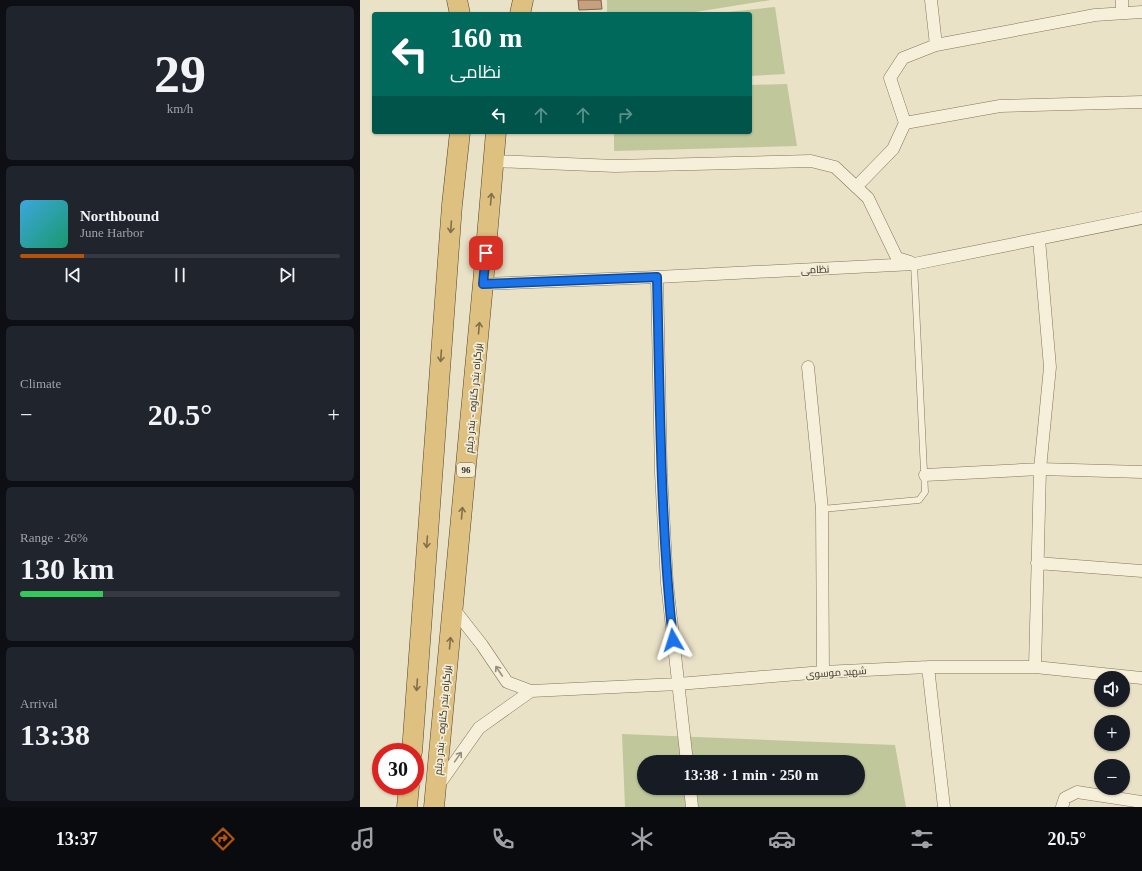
<!DOCTYPE html>
<meta charset="utf-8">
<style>
body{margin:0;font-family:"Times New Roman",Cairo,serif;background:#20242c;color:#f1f3f6;height:100vh;display:flex;flex-direction:column;font-size:15px;white-space:nowrap}
*{box-sizing:border-box;margin:0}
p{font-size:13px;color:#9ea1a6}
.icon{flex:none;width:22px;height:22px;fill:none;stroke:currentColor;stroke-width:2;stroke-linecap:round;stroke-linejoin:round}
.map{position:relative;flex:1;overflow:hidden}
.panel{display:flex;flex-direction:column;gap:6px;padding:6px;background:#0d0f14;width:360px}
.panel>*{flex:none}
.top-card{position:absolute;left:12px;top:12px;width:380px;height:122px;border-radius:4px;box-shadow:0 1px 3px #0004;background:#00695c;color:#fff;overflow:hidden}
.buttons{position:absolute;left:734px;top:671px;display:grid;gap:8px}
.buttons a{display:grid;place-items:center;width:36px;height:36px;border-radius:50%;background:#171b24;box-shadow:0 1px 3px #0004;font-size:20px}
.speed{position:absolute;left:12px;top:743px;display:flex;gap:8px;font-size:20px;font-weight:700;text-align:center}
.speed>*{display:grid;place-content:center;width:52px;height:52px;border-radius:50%;background:#171b24;box-shadow:0 1px 3px #0004;line-height:1}
.speed .limit{border:6px solid #d22;background:#fff;color:#111}
.pin{position:absolute;display:grid;place-items:center;width:34px;height:34px;color:#fff;margin:-17px;border-radius:8px;box-shadow:0 2px 6px #0006}
.me{position:absolute;width:44px;margin:-22px;rotate:354deg;stroke-linejoin:round;filter:drop-shadow(0 0 3px #0008)}
.turn{display:flex;align-items:center;gap:14px;height:84px;padding:0 12px;font-size:18px}
.turn .icon{width:52px;height:52px;stroke-width:2.5}
.turn b{display:block;font-size:28px;line-height:34px}
.lanes{display:flex;align-items:center;height:38px;padding:0 12px;background:#0003;justify-content:center;gap:20px;direction:ltr}
.lanes .off{opacity:.35}
.big{font-size:30px;font-weight:700;line-height:1.1}
.panel .card{flex:1;display:flex;flex-direction:column;justify-content:center;gap:6px;min-width:0;padding:0 14px;border-radius:6px;background:#20242c}
.panel .dial{align-items:center;gap:0}
.dial b{font-size:52px;line-height:1}
.song{display:flex;align-items:center;gap:12px}
.cover{width:48px;height:48px;border-radius:6px;background:linear-gradient(135deg,hsl(200 70% 55%),hsl(160 70% 35%))}
.played{height:4px;border-radius:2px;background:linear-gradient(90deg,#b45309 20%,#363941 20%)}
.keys{display:flex;justify-content:space-around;direction:ltr}
.heat{display:flex;justify-content:space-between;align-items:center;font-size:22px;direction:ltr}
.charge{height:6px;border-radius:3px;background:linear-gradient(90deg,#34c759 26%,#363941 0)}
.trip{position:absolute;left:277px;top:755px;width:228px;height:40px;border-radius:20px;background:#171b24;box-shadow:0 1px 3px #0004;font-weight:700;line-height:40px;text-align:center}
.menu{display:flex;height:64px;justify-content:space-around;align-items:center;background:#090b0e;color:#9ea1a6}
.menu .icon{width:28px;height:28px}
.menu .active{color:#b45309}
.menu b{font-size:18px;color:#f1f3f6}
main{display:flex;flex:1;min-height:0}
.map>svg:first-child{display:block}
</style>
<main>
<section class="panel">
<div class="card dial"><b>29</b><p>km/h</p></div>
<div class="card">
<div class="song"><i class="cover"></i><div><b>Northbound</b><p>June Harbor</p></div></div>
<div class="played"></div>
<div class="keys"><svg class="icon" aria-label="previous" viewBox="0 0 24 24"><path d="M18 5L8 12l10 7zM5 5v14"/></svg><svg class="icon" aria-label="pause" viewBox="0 0 24 24"><path d="M8 5v14M16 5v14"/></svg><svg class="icon" aria-label="next" viewBox="0 0 24 24"><path d="M6 5l10 7-10 7zM19 5v14"/></svg></div>
</div>
<div class="card"><p>Climate</p>
<div class="heat"><a>−</a><b class="big">20.5°</b><a>+</a></div>
</div>
<div class="card"><p>Range · 26%</p><b class="big">130 km</b><div class="charge"></div></div>
<div class="card"><p>Arrival</p><b class="big">13:38</b></div>
</section>
<div class="map">
<svg width="782" height="807" viewBox="0 0 782 807">
<rect width="100%" height="100%" fill="#eae2c7"/>
<path fill="#bfc79b" fill-rule="evenodd" d="M247,0H411L323,14H247Z
M415,7L425,74L390,76V14H348Z
M427,84L437,146L254,151V132H390V85Z
M262,734L535,745L546,807H265ZM284,762H498V788H284Z"/>
<path fill="#c5a180" stroke="#816146" d="M218,0H241L242,9L219,10Z"/>
<g fill="none" stroke-linecap="round" stroke-linejoin="round">
<g stroke="#84755e" stroke-width="7">
<path id="service" d="M462,509L559,500L565,492L554,264"/>
</g>
<g stroke="#84755e" stroke-width="13">
<path id="minor" d="M571,0L576,45L735,15L782,12
M762,0V13
M545,123L640,106L782,102
M134,161L255,166L451,161L475,167L508,198L537,258L550,262
M496,187L533,149L545,123L530,78L543,58L576,45
M297,277L301,473L307,583L327,762
M123,284L297,277L554,264L782,218
M448,367L462,509L463,672
M565,475L680,469L782,472
M677,563L782,571
M93,608L122,645L147,682L171,691L318,684L463,672L568,667H675L782,678
M568,667L584,807
M675,667L680,469L690,367L679,239
M78,786L119,728L171,691
M330,788L332,807
M702,807L705,798L717,792L782,802"/>
</g>
<g stroke="#524331" stroke-width="21">
<path id="trunk" d="M97,0L100,14
M160,14L163,0
M52,752L92,205L100,132
M47,807L49,786
M74,807L123,284L136,132"/>
</g>
<use href="#service" stroke="#f6efd9" stroke-width="6"/>
<use href="#minor" stroke="#f6efd9" stroke-width="12"/>
<use href="#trunk" stroke="#dec080" stroke-width="20"/>
</g>
<defs><path id="oneway-shaft" d="M-6 0H5M1.5-3L5.5 0L1.5 3" fill="none" stroke-width="1.6" stroke-linecap="round" stroke-linejoin="round"/></defs>
<g stroke="#826f4b">
<use href="#oneway-shaft" transform="translate(131 199) rotate(-85)"/>
<use href="#oneway-shaft" transform="translate(91 227) rotate(94)"/>
<use href="#oneway-shaft" transform="translate(119 328) rotate(-85)"/>
<use href="#oneway-shaft" transform="translate(81 356) rotate(94)"/>
<use href="#oneway-shaft" transform="translate(102 513) rotate(-85)"/>
<use href="#oneway-shaft" transform="translate(67 542) rotate(94)"/>
<use href="#oneway-shaft" transform="translate(90 643) rotate(-85)"/>
<use href="#oneway-shaft" transform="translate(57 685) rotate(94)"/>
</g>
<g stroke="#968e7c">
<use href="#oneway-shaft" transform="translate(139 671) rotate(-124)"/>
<use href="#oneway-shaft" transform="translate(98 757) rotate(-55)"/>
</g>
<g fill="none" stroke-linecap="round" stroke-linejoin="round">
<g stroke="#114b97" stroke-width="10">
<path id="route" d="M126,253L123,284L297,277C300,398 300,520 313,640"/>
</g>
<use href="#route" stroke="#1a73e8" stroke-width="7"/>
</g>
<g text-anchor="middle" stroke-width="3.5" stroke-linejoin="round" paint-order="stroke">
<rect fill="#f2ecd5" stroke="#6e6656" stroke-width="1" x="97" y="463" width="18" height="14" rx="3"/>
<g font-size="9" font-weight="bold" fill="#362c20">
<text x="106" y="473">96</text>
</g>
<g font-size="10" fill="#362c20" stroke="#f2ecd5">
<text transform="translate(455 269) rotate(-3)" y="4">نظامی</text>
<text transform="translate(113 398) rotate(-85)" y="4">بزرگراه بندر گناوه - بندر دیلم</text>
<text transform="translate(476 672) rotate(-4)" y="4">شهید موسوی</text>
<text transform="translate(82 720) rotate(-85)" y="4">بزرگراه بندر گناوه - بندر دیلم</text>
</g>
</g>
</svg>
<div class="buttons">
<a><svg class="icon" aria-label="sound" viewBox="0 0 24 24"><path d="M4 9h4l5-4v14l-5-4H4zM17 9q2 3 0 6"/></svg></a>
<a>+</a>
<a>−</a>
</div>
<div class="speed"><div class="limit">30</div></div>
<div class="pin" style="left:126px;top:253px;background:#d93025"><svg class="icon" aria-label="arrive" viewBox="0 0 24 24"><path d="M6 21V4h12l-3 4 3 4H6"/></svg></div>
<svg class="me" style="left:313px;top:640px" viewBox="-20 -20 40 40"><path d="M0-17L14 15 0 8-14 15z" fill="#1a73e8" stroke="#fff" stroke-width="4"/></svg>
<div class="trip">13:38 · 1 min · 250 m</div>
<div class="top-card">
<div class="turn"><svg class="icon" aria-label="left" viewBox="0 0 24 24"><path d="M17 20v-9H6M10 6l-5 5 5 5"/></svg><div><b>160 m</b>نظامی</div></div>
<div class="lanes"><svg class="icon" aria-label="left" viewBox="0 0 24 24"><path d="M17 20v-9H6M10 6l-5 5 5 5"/></svg><svg class="icon off" aria-label="ahead" viewBox="0 0 24 24"><path d="M12 20V5M6 11l6-6 6 6"/></svg><svg class="icon off" aria-label="ahead" viewBox="0 0 24 24"><path d="M12 20V5M6 11l6-6 6 6"/></svg><svg class="icon off" aria-label="right" viewBox="0 0 24 24"><path d="M7 20v-9h11M14 6l5 5-5 5"/></svg></div>
</div>
</div>
</main>
<nav class="menu">
<b>13:37</b>
<svg class="icon active" aria-label="directions" viewBox="0 0 24 24"><path d="M12 3l9 9-9 9-9-9zM9 14v-3h6M13 9l2 2-2 2"/></svg>
<svg class="icon" aria-label="music" viewBox="0 0 24 24"><path d="M9 18V5l10-2v13"/><circle cx="6" cy="18" r="3"/><circle cx="16" cy="16" r="3"/></svg>
<svg class="icon" aria-label="phone" viewBox="0 0 24 24"><path d="M5 4h4l2 5-3 2q2 4 5 5l2-3 5 2v4C11 20 4 13 5 4z"/></svg>
<svg class="icon" aria-label="climate" viewBox="0 0 24 24"><path d="M12 3v18M4 7l16 10M4 17L20 7"/></svg>
<svg class="icon" aria-label="car" viewBox="0 0 24 24"><path d="M5 17H2v-5l4-1 3-4h7l3 4 3 1v5h-3M9 17h6M6 11h13"/><circle cx="7" cy="17" r="2"/><circle cx="17" cy="17" r="2"/></svg>
<svg class="icon" aria-label="filters" viewBox="0 0 24 24"><path d="M4 7h16M4 17h16"/><circle cx="9" cy="7" r="2"/><circle cx="15" cy="17" r="2"/></svg>
<b>20.5°</b>
</nav>
